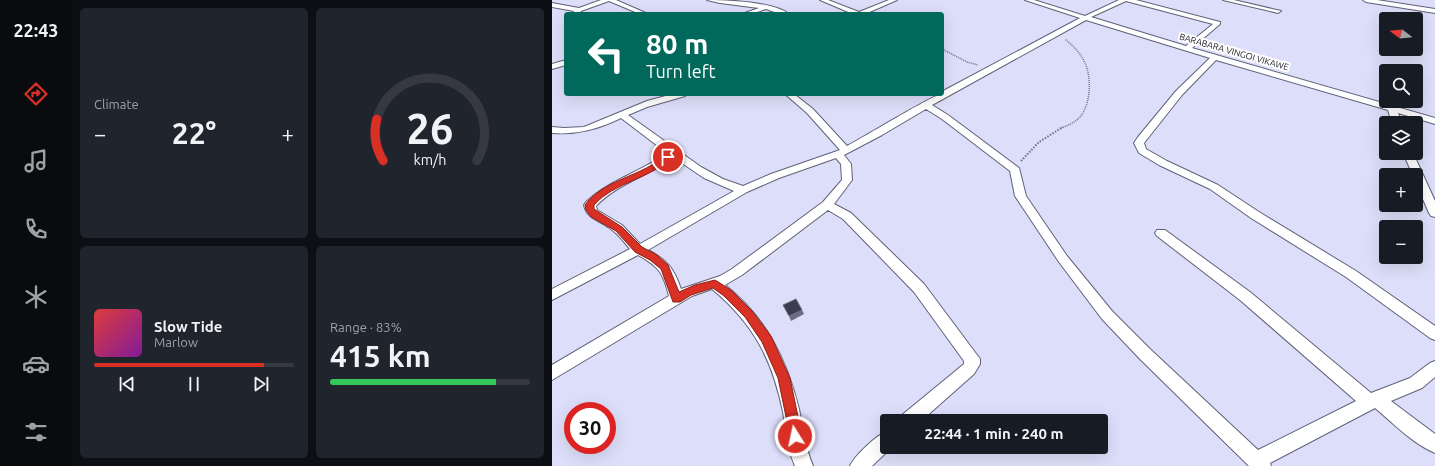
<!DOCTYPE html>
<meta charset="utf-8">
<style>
body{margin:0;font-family:Ubuntu,sans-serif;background:#20242c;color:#f1f3f6;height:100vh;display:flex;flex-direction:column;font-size:15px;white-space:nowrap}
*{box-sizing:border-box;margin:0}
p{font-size:13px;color:#9ea1a6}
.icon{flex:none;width:22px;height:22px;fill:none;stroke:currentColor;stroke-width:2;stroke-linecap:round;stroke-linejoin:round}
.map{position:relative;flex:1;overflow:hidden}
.drawer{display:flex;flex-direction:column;gap:8px;padding:8px;background:#0d0f14;width:480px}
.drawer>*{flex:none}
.guide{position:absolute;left:12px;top:12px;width:380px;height:84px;border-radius:4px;box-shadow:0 4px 16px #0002;background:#00695c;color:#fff;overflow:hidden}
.needle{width:26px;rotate:286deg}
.buttons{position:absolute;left:827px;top:12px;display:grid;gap:8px}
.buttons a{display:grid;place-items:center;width:44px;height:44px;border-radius:4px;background:#171b24;box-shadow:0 4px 16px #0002;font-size:20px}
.speed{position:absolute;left:12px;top:402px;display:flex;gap:8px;font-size:20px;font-weight:700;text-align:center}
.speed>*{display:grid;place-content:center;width:52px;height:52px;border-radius:50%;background:#171b24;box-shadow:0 4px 16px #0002;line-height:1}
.speed .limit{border:6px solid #d22;background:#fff;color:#111}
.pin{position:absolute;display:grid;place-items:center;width:34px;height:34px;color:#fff;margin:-17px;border:2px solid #fff;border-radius:50%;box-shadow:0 1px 4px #0007}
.me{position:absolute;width:44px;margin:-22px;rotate:350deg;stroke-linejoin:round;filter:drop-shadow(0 0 3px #0008)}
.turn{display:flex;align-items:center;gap:14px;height:84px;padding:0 16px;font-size:18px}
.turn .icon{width:52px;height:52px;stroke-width:2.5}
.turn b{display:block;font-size:28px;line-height:34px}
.big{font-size:30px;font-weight:700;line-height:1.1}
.drawer .tile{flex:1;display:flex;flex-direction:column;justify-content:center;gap:6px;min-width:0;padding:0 14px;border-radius:6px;background:#20242c}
.drawer .dial{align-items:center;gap:0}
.dial svg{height:104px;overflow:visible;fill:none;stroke:#363941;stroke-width:7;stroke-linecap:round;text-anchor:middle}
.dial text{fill:#f1f3f6;stroke:none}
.song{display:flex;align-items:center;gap:12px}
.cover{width:48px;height:48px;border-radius:6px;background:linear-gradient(135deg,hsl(0 70% 55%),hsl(290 70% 35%))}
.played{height:4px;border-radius:2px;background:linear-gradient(90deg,#d93025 85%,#363941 85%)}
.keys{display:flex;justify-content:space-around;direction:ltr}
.heat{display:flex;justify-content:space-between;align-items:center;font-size:22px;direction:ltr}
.charge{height:6px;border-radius:3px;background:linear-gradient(90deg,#34c759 83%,#363941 0)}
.drawer .tiles{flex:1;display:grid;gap:8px;grid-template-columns:repeat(2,1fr)}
.trip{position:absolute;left:328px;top:414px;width:228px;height:40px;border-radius:4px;background:#171b24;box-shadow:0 4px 16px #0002;font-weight:700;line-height:40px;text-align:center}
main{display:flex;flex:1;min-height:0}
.menu{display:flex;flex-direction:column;width:72px;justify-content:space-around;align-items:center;background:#090b0e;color:#9ea1a6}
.menu .icon{width:28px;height:28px}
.menu .active{color:#d93025}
.menu b{font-size:18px;color:#f1f3f6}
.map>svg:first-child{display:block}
</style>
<main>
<nav class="menu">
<b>22:43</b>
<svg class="icon active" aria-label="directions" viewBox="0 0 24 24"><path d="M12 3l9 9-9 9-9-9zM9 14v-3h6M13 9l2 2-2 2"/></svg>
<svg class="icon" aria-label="music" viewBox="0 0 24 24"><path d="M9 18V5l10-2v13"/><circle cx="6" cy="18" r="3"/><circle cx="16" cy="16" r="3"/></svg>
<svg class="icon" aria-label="phone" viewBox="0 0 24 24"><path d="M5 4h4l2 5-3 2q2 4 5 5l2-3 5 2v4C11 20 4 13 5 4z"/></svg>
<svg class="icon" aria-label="climate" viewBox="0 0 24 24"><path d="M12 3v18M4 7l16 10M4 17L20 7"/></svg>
<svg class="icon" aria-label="car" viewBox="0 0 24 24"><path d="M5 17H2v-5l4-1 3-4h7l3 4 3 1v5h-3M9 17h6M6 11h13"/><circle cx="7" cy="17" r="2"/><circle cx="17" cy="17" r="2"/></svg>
<svg class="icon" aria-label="filters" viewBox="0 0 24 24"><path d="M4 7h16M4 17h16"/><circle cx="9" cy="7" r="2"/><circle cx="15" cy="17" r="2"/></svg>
</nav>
<section class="drawer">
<div class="tiles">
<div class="tile"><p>Climate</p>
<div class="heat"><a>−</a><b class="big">22°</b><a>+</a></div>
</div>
<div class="tile dial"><svg viewBox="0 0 100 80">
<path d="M14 69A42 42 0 1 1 86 69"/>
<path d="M14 69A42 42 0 0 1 9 37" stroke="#d93025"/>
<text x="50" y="56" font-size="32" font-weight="700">26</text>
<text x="50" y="72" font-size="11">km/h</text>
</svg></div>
<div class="tile">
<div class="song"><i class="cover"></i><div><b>Slow Tide</b><p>Marlow</p></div></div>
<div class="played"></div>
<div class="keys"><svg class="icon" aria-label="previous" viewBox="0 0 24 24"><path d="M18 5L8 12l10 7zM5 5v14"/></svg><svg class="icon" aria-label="pause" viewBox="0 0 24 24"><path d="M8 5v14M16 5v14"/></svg><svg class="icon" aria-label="next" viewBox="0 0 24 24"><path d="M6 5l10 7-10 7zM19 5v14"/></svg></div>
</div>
<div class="tile"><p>Range · 83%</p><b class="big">415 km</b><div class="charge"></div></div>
</div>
</section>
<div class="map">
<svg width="883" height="466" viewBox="0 0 883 466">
<rect width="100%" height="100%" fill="#dddef9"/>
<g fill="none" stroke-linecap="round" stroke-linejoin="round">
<g stroke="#606177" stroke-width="2">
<path id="minor" d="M49,0H64L96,14H88L57,1L29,11L27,14H21L22,11L0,7V3L27,8Z
M155,0C176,0 222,2 237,14H228L214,9L199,14H190L207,8L168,3Z
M268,0H276L307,12L337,0H345L313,14H301Z
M473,0H482L533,16L567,0H584L668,22V24L640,48L883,118V124L846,113L850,123H840L836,110L664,60L630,95L592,143L594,149L615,161L666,185L707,212L804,271L883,326V340L878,338L794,277L699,218L658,189L607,165L587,153L582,143L586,137L624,91L658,58L534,20L380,105L396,115L467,168L474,196L515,256L560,311L598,349L706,450L804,401L688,300L605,236L603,233L605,230H613L698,292L819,393L858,378L878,363L883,361V377L870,388L839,401L883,434V453C861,444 841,423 823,408L718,463L719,466H697L588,359L550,319L507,262L463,196L458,171L390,119L374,109L330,135L292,155L299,164L300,180L282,204L299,213L372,284L428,359V364L422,374L369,421H348L350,415L412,364V361L362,292L291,219L276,210L190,275L173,285C214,317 235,360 247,409C251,429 253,447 261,466H243C235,448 234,430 231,412C220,359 202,324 160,289L140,296L0,380V365L117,296C111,272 107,267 86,255L0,300V289L78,249C72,242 67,235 60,230C50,221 35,220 32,205L34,202C57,180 89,172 115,153L69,118C46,129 26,135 0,133V127L12,128L32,127L95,101L121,94H134L133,96L95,107L76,115L149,167L171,179L191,186L219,174L288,150L255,113L233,94H242L261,109L295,146C309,139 382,94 390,94V92L393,90L528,18ZM574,1L661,24L634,46L539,17ZM121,157L152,178L182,191L88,244L70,225L45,210L44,206C66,183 97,176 121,157ZM284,158L289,164L290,180L271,202L180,269L168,276L129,289C122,268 115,260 96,250L195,192L227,178Z
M671,0H682L729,11L726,13Z
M811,0H825L883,9V13L814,2Z
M14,60V65L0,69V64Z
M851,153H861L883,201V217L879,216L877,213L864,183V175H861Z
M335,431V447H340L320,466H298C303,455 324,436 335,431Z"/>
</g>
<path stroke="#717284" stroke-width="1.5" stroke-dasharray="1 1" stroke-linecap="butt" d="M390,49L415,62L426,65
M509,128C515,126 521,123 526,119C539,107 540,78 533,63C529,53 520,45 513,39"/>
<path stroke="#717284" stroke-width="2" stroke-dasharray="1.5 1.5" stroke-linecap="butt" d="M469,161L487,142L511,127"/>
<use href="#minor" fill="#fff" fill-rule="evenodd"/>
</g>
<path fill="#6c6d83" d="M250,310L252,314L239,321L237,316Z"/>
<path fill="#3c3c51" stroke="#6c6d83" d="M244,299L250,310L237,316L231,305Z"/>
<path fill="#d93025" stroke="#8d1f18" d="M113,155H119L120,157C99,179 62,182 42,205V209L70,227L90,247L105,255L116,265L127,292L143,285L163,280L179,290L200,311L219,336L238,378L250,436L248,441L243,443L239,441L226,378L210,342L193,317L172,296L161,288L139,295L128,302H121L109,269L98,260L83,252L64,231L39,217L34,210L33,205C48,184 77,178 98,166C103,163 108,159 113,155Z"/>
<g text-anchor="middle" stroke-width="4" stroke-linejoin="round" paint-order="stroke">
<g font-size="9" fill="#171721" stroke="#fff">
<text transform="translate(682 52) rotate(16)" y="3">BARABARA VINGOI VIKAWE</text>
</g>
</g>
</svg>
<div class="buttons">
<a><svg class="needle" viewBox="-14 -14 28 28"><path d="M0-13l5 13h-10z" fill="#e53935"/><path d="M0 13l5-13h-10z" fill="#9ea1a6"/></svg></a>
<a><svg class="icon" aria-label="search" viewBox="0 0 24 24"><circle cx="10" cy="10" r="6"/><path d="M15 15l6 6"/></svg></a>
<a><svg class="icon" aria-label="layers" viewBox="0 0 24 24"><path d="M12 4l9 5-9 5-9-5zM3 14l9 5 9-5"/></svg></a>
<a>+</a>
<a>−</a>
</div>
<div class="speed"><div class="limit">30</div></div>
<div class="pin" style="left:116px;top:157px;background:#d93025"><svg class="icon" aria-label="arrive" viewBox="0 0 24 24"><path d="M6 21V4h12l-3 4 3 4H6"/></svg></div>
<svg class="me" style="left:243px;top:436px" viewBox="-20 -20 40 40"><circle r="17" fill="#d93025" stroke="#fff" stroke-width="3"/><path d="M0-11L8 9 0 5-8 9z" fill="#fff"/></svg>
<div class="trip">22:44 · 1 min · 240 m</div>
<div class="guide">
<div class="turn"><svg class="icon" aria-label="left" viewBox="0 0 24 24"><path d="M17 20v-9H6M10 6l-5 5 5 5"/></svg><div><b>80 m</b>Turn left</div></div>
</div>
</div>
</main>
